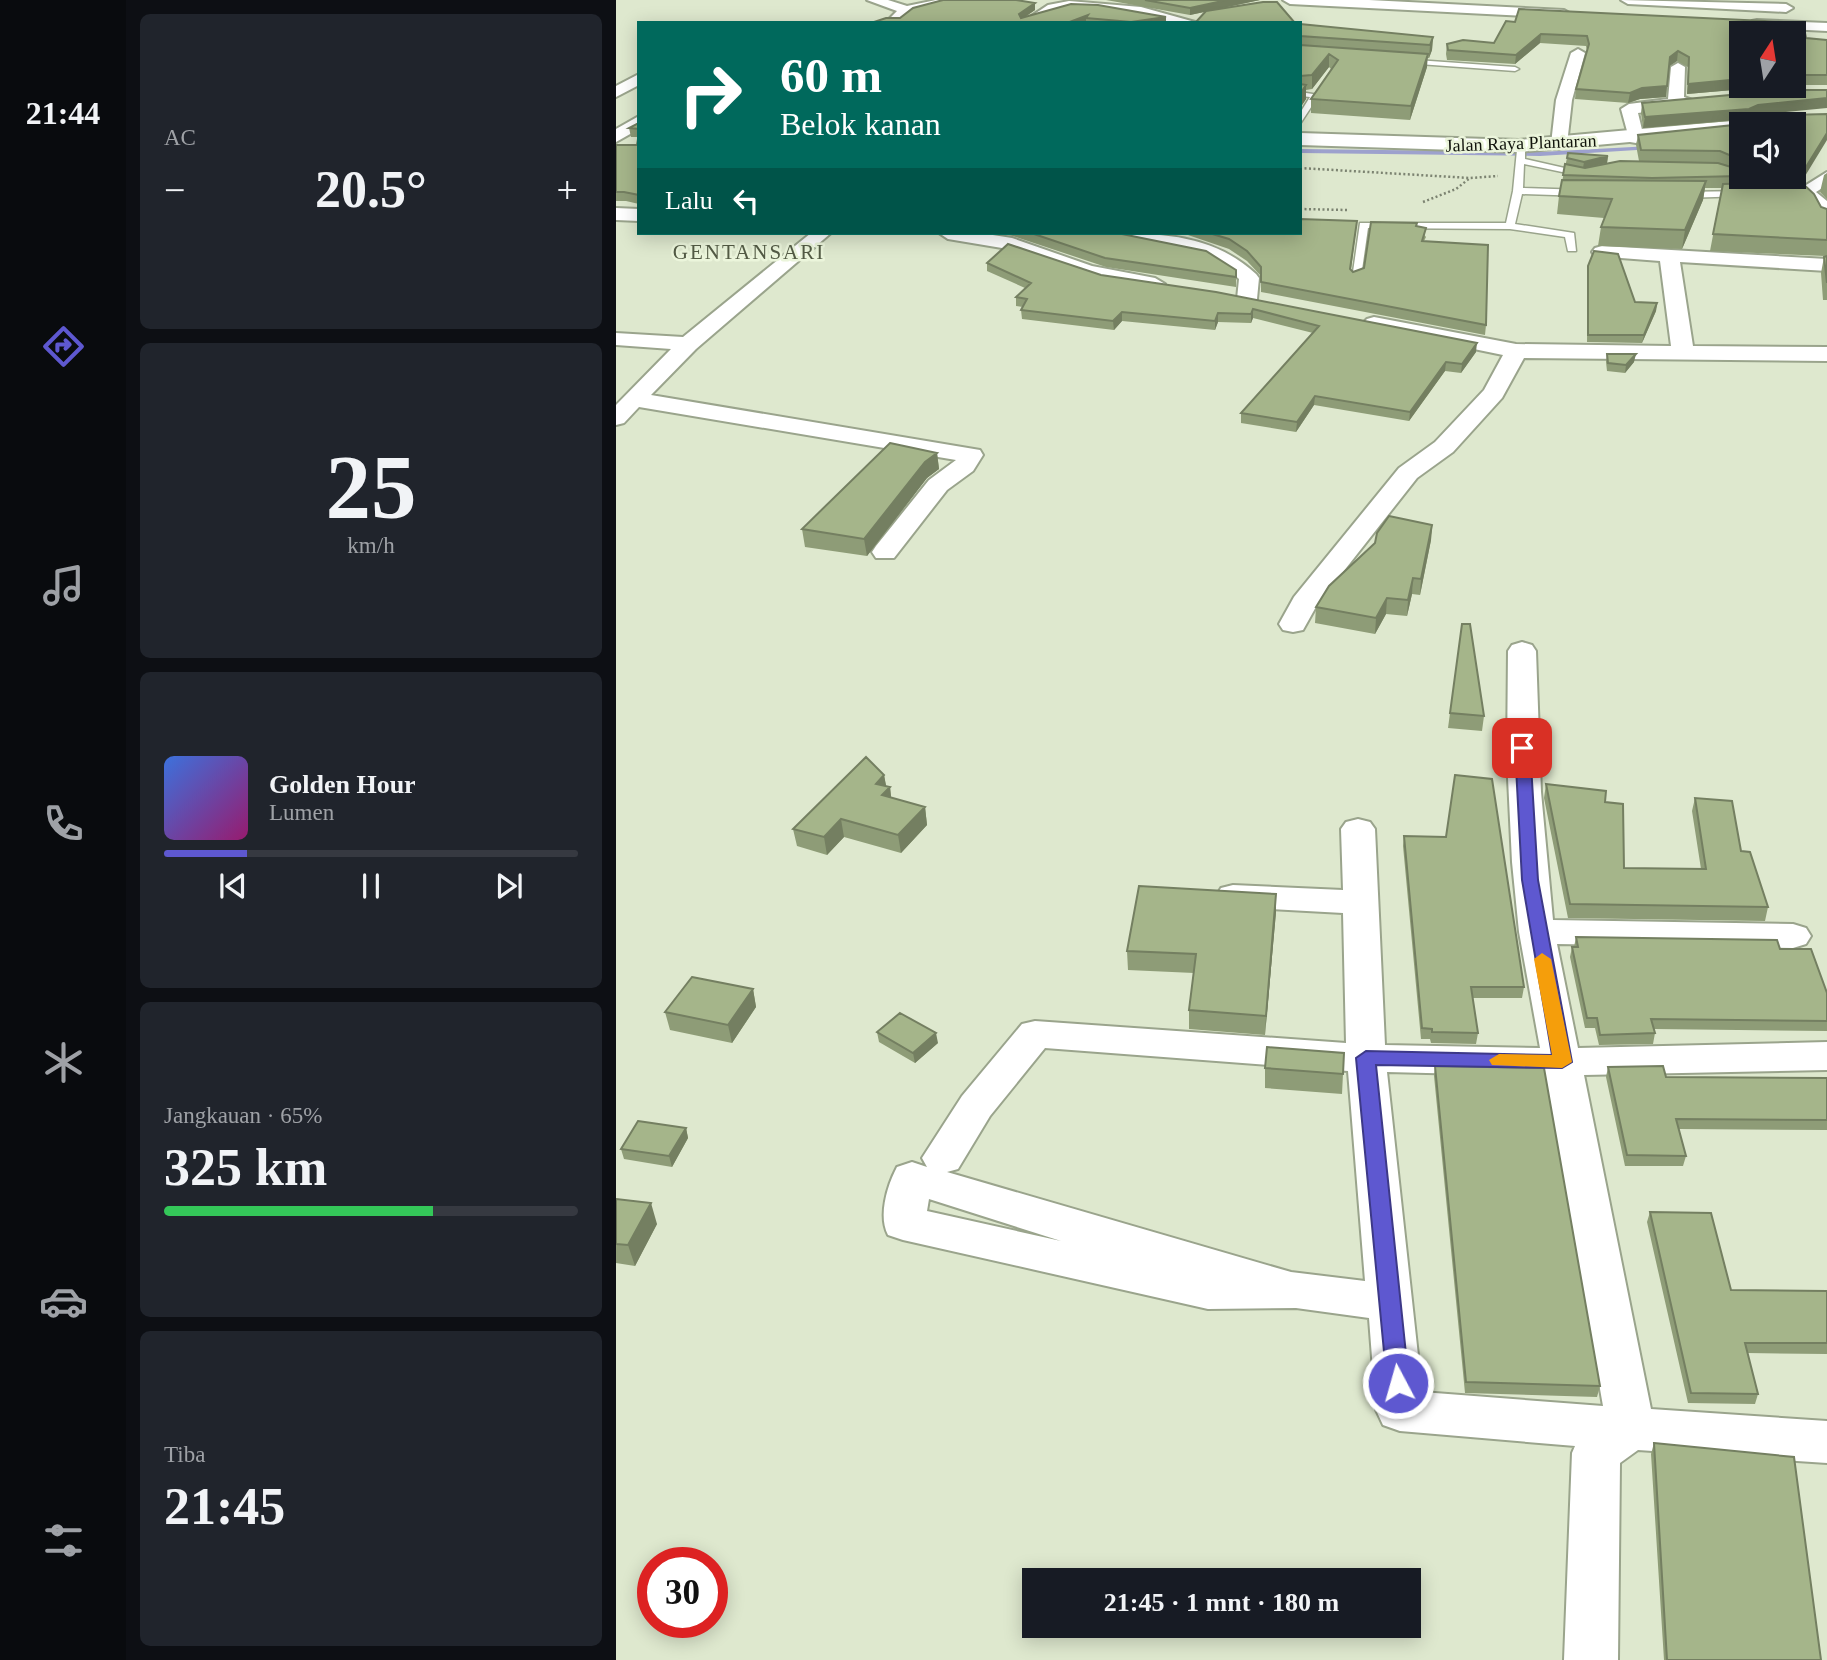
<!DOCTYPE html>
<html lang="id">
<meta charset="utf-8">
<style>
body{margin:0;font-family:"Times New Roman",serif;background:#20242c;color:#f1f3f6;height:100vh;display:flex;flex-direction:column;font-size:26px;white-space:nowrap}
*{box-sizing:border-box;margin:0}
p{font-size:23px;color:#9ea1a6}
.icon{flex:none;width:38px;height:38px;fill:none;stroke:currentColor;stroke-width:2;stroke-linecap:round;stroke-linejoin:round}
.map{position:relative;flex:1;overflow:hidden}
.sheet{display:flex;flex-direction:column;gap:14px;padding:14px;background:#0d0f14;width:490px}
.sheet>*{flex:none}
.banner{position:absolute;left:21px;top:21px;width:665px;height:214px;border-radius:0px;box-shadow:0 4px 18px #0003;background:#00695c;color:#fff;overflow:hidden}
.needle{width:46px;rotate:12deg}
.buttons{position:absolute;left:1113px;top:21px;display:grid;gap:14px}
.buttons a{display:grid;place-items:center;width:77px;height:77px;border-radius:0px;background:#171b24;box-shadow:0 4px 18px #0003;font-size:35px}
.speed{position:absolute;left:21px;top:1547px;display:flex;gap:14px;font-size:35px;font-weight:700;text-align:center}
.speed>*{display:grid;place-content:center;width:91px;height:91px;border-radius:50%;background:#171b24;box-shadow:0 4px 18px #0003;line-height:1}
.speed .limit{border:10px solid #d22;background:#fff;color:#111}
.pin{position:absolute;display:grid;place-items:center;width:60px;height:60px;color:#fff;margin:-30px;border-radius:14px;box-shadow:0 4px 10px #0006}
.me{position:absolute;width:77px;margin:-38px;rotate:354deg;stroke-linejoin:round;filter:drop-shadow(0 0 5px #0008)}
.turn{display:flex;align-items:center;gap:24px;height:147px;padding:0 28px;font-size:32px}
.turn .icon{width:91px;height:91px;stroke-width:2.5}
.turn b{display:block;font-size:49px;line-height:60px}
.then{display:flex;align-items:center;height:66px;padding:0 28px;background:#0003;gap:14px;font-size:26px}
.big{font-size:52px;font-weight:600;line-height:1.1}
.sheet .tile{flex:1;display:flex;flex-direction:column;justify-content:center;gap:10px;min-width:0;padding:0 24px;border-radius:10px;background:#20242c}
.sheet .dial{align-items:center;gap:0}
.dial b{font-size:91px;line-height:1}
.song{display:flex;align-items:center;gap:21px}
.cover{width:84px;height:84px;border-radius:10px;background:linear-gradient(135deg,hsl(220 70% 55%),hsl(320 70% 35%))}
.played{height:7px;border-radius:4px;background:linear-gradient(90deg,#5e58d0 20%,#363941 20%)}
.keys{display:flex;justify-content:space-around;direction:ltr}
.heat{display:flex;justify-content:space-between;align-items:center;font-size:38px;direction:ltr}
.charge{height:10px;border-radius:5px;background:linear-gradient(90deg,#34c759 65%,#363941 0)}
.trip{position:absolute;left:406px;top:1568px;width:399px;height:70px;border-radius:0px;background:#171b24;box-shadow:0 4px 18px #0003;font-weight:600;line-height:70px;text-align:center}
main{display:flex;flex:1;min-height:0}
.dock{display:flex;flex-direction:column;width:126px;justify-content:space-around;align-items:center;background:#090b0e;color:#9ea1a6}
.dock .icon{width:49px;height:49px}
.dock .active{color:#5e58d0}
.dock b{font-size:32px;color:#f1f3f6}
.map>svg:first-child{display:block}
</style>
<main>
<nav class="dock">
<b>21:44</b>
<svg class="icon active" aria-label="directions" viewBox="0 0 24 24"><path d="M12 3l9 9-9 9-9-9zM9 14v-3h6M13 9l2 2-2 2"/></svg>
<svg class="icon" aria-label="music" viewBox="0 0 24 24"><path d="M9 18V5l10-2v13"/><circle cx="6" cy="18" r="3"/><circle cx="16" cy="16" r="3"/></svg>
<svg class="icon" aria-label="phone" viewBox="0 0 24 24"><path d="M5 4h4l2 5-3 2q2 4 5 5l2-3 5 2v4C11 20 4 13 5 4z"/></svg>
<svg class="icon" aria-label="climate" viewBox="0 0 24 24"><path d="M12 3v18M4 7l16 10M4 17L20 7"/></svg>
<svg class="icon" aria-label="car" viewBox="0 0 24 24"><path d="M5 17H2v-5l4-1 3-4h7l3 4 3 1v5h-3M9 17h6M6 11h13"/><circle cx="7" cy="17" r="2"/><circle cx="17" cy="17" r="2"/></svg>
<svg class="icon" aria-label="filters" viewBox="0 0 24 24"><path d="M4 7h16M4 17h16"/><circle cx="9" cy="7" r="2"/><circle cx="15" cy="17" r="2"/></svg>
</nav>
<section class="sheet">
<div class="tile"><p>AC</p>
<div class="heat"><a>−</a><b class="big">20.5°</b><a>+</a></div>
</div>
<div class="tile dial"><b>25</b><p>km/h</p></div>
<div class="tile">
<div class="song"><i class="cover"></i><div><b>Golden Hour</b><p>Lumen</p></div></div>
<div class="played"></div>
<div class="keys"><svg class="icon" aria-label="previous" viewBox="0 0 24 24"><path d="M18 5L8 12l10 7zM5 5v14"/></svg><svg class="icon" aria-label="pause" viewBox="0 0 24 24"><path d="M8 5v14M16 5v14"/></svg><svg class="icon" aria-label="next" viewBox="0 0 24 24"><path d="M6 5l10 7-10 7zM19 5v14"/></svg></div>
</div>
<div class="tile"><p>Jangkauan · 65%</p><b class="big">325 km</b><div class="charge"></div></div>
<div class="tile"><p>Tiba</p><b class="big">21:45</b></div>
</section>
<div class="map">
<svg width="1211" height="1660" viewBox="0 0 1211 1660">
<rect width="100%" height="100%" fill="#dee8ce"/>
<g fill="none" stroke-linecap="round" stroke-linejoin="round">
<path fill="#9da1cd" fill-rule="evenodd" d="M1035,146L1037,149L924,156L684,153V149L924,152Z"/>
<g stroke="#9aa48c" stroke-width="3">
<path id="lane" d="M786,59L899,67L903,69L899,71L789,63Z
M684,92L703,95L684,124V113L694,97L684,96Z
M905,147L909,150V159L975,174L970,177L908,164L907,188L968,190L973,193L968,196L906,194L899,224L958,233L960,251H952L949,237L894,229L752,228L745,277L736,279L744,223H890L897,191L901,150Z
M1129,191L1132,192V196L1066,198L1061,195L1066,192Z"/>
</g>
<g stroke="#9aa48c" stroke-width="4">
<path id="street" d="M251,0H272L291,6L320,0H346L296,13L285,23H269L281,11Z
M667,0H753L948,10L955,14L948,18L674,4Z
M1005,0L1170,4L1177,8L1170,12L1012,4Z
M453,1L525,7L579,22C546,27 495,8 456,9C434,9 430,23 405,23L432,5Z
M1141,20L1211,23V31L1136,27V21Z
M962,49L969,53L956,100L951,144L943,149L935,144L940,100L955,53Z
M1062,63L1069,67L1068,97L1079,101L1071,106L1022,113L1028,138L1020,143L1014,142L1005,109L1013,104L1052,99L1055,67Z
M23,74V85L0,97V86Z
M23,116V129L0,142V129Z
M1211,172V185L1200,192L1211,201V224L1204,222L1197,208L1179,192Z
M0,208L23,209V221L0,220Z
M195,233H215L80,349L35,395L364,450L367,455L357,471L331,490L278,558H260L256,552L260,546L313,480L340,460L23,407L8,423L0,425V405L55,349L0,345V333L67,337Z
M323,233H364L396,238L476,266L539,278L549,284L539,290L464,275L392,249L332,239Z
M488,233C543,233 597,234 640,274L643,278L641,299L631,305L624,303L621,299L623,279C581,240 540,252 490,237Z
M986,246L1211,259V271L1064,262L1077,346L1211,347V361L908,358L886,398L837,452L801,478L701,605L687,630L677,632L667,630L663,624L678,597L783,468L819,442L868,390L887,355L751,327L747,323L751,319L758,317L900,344L1055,346L1044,261L979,256L976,252L979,248Z
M906,642L916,645L920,651L925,792L937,920L1177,924L1190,928L1195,936L1190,944L1177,948L941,944L962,1048L1211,1042V1070L968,1075L1035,1409L1211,1421V1463L1022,1450L1004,1463L1002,1660H948L956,1453L959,1446L784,1431L767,1425L760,1410L753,1318L680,1308L592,1309L287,1240L272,1235C262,1216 271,1186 281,1167L296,1162L311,1167L306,1158L346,1096L406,1024L419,1021L730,1043L727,913L617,907L605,904L600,896L605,888L617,885L727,890L725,829L730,822L742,819L754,822L759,829L769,1045L924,1048L903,932L896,862L891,757L892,651L896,645ZM429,1048L732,1071L749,1281L675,1272L331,1172L342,1169L374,1116ZM771,1072L929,1076L987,1406L806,1392ZM313,1199L445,1241L311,1211Z"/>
</g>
<g stroke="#9aa48c" stroke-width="4">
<path id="secondary" d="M1125,120L1133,124H1125V132L903,152L684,145V133L903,140Z"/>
</g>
<path stroke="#7c8371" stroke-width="2.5" stroke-dasharray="2 2.5" stroke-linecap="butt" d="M684,168L854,178L882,176
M807,202L840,189L854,178
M684,209L732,210"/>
<use href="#lane" fill="#fff" fill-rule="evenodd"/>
<use href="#street" fill="#fff" fill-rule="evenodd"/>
<use href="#secondary" fill="#fff" fill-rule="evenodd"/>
</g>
<path fill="#8e9c77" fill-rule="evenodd" d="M490,0H644L574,15Z
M455,4L550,23H255L284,18L419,10L409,17Z
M903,9L1187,23L1190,38L1211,40V85H1178V33H1125V86H1163L1071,94L1072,67L1061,61L1053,66L1050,97L1024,99L1012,103L959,99L960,89L971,51L970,46L924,43L899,64L831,60L830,54L831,44L847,40L878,43L890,21L899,22Z
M684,24L817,37L816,50L813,58H811V67L794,120L695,113V99L715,69L713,67L696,89L690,90V99L684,108Z
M1026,103L1140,115L1138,116L1211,114L1185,183L1205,207L1211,209V300H1207L1205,273L1208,257L1209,256L1094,251L1106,188H1089L1087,200L1066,249L982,246L985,227L988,218L941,214L943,196L952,153L992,156L991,163L968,168L1023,161L1020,145L1022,135L1127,124L1128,120L1027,128L1025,113ZM1125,124H1178V177H1125Z
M23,122V204L10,201H0V145H21L22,137H15L13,128Z
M1211,173V199L1204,192L1208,175Z
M741,221L735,270L737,272L748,268L801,226L810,237L808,241L870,325L869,335L645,292V276L631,261L613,249L572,235L553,233H684Z
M381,233H501L620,270V287L490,267L397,236Z
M371,263L485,275L860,352L845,373L829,371L793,421L698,405L680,432L625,423V413L697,333L637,318L635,323L602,322L599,330L506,321L498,330L406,319L405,310L407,307L400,306V297L409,288L371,271Z
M972,266L1019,302L1041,303L1040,311L1026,343L971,342Z
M991,354L1018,362L1009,373L991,371L990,362Z
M321,453L323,469L311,478L251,556L189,547L186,529Z
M816,525L815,540L804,595L796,594L791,616L770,614L759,634L699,623L700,607Z
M834,713L868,716L866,731L832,728Z
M268,775L270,787H274L275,798L309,807L311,825L285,853L228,837L211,855L181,846L177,829Z
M930,784L989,802L1008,868L1085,869L1076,811L1079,798L1125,851L1152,907L1149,921L952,918L928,798Z
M788,836L908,987L906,998H856L862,1033L860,1044L815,1043L814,1039H805L787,846Z
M660,912L649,1035L573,1029V1010L578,973L512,970L511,951Z
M960,937L1164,949L1211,993V1031L1038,1029L1039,1033L1037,1044L983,1045L979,1028H969L954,957L956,947H958Z
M137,989L140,1007L116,1043L54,1030L49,1012Z
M261,1032L322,1043L299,1063L263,1042Z
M728,1053L726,1094L649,1088V1068Z
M819,1066L984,1386L981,1397L849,1393L818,1076Z
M992,1067L1050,1077L1211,1078V1130L1063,1129L1070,1156L1067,1166H1009L990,1077Z
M70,1128L72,1138L56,1167L8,1159L5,1149Z
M0,1199L41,1224L19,1266L0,1263Z
M1034,1212L1115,1290L1211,1291V1354L1131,1353L1142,1394L1139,1404L1072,1403L1031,1222Z
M1038,1443L1205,1660H1048L1035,1454Z"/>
<path fill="#747f61" d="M611,0H644L574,15V8Z
M419,3V10L403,21V14Z
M472,15L470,18V23H451Z
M550,17V23H515Z
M925,34L924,43L899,64L900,55Z
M817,37L816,50L813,58L814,45Z
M1062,51L1061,61L1052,67L1054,57Z
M713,54V67L696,89V75Z
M812,54L811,67L794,120L795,106Z
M1125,79V86H1163L1071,94L1072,84Z
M690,85V99L684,108V94Z
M1051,86L1050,97L1024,99L1012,103L1014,93L1026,88Z
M1211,98V108L1140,115L1131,119L1027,128L1029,117Z
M1211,133V140L1183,186L1185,175Z
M992,156L991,163L967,168L968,162Z
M1090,181L1087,200L1066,249L1069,230Z
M1041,303L1040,311L1026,343L1028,335Z
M637,309V318L635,323V314Z
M506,312V321L498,330L497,321Z
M602,313V322L599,330V321Z
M861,343L860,352L845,373L846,364Z
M1020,354L1018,362L1009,373L1010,365Z
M830,362L829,371L793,421L794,412Z
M699,396L698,405L680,432L681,422Z
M321,453L323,469L311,478L251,556L248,539L309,462Z
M816,525L815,540L804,595L805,579Z
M797,578L796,594L791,616L792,600Z
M771,598L770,614L759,634L760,618Z
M268,775L271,790L274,787L276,805L268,813L260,784Z
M309,807L311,825L285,853L282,835Z
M225,819L228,837L211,855L208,837Z
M660,894V912L649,1035L650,1016Z
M137,989L140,1007L116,1043L112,1025Z
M320,1033L322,1043L299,1063L297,1053Z
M70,1128L72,1138L56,1167L53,1156Z
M35,1203L41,1224L19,1266L12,1245Z"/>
<path fill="#a5b58a" stroke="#747f61" stroke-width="2" d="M327,0H400L419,3L403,14L405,18L455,4L482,5L550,17L515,22L470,18L472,15L451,23H255L270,18H284L297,8Z
M529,0H611L574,8Z
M647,2H661L679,23H579L590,11Z
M903,9L1187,23L1190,38L1211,40V75H1178V33H1125V79L1072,84L1073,57L1062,51L1054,57L1051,86L1026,88L1014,93L960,89L973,44L971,36L925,34L900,55L832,50L831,44L847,40L878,43L890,21L899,22Z
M684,24L817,37L814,45L684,36Z
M684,45L812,54L795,106L695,99L722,60L713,54L696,75L684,76Z
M684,84L690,85L684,94Z
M1169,90H1211V98L1142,105L1133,109L1029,117L1026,103Z
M1211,114V133L1185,175H1178V124H1125V160L1104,151L1025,150L1022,135L1127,124L1129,116Z
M23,122V129L13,128L23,123Z
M23,133V195L8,192H0V145H21Z
M952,153L992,156L968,162L951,158Z
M1004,161L1102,163L1125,170V176L1036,178L947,175L949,164L969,168Z
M946,180L1090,181L1069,230L985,227L996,199L943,196Z
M1185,182L1198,194L1205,207L1211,209V240L1097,234L1107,184Z
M684,219L741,221L734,269L737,272L748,268L755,222L801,223L800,226L810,228L806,241L872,245L870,325L645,282V267L631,251L613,239L593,233H684Z
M415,233H501L590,251L620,270V277L489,258Z
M392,244L485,275L600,292L861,343L846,364L830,362L794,412L699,396L681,422L625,413L703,326L637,309L635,314L602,313L599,321L506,312L497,321L405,310L411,299L400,297L415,283L371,263Z
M978,251L1002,254L1019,302L1041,303L1028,335H972V266Z
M1211,256V283L1208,257Z
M991,354H1020L1010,365L992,363Z
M274,443L321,453L309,462L248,539L186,529Z
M773,516L816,525L805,579L797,578L792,600L771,598L760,618L700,607L713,586L759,543L761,533Z
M846,624H854L868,716L834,713Z
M250,757L268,775L260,784L274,787L266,795L309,807L282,835L225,819L208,837L177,829Z
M839,775L876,779L908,987H855L862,1033L816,1032V1029L806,1028L788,836L830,837Z
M930,784L990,791L989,802L1007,804L1008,868L1090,869L1079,798L1116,801L1125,851L1134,852L1152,907L954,904Z
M523,886L660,894L650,1016L573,1010L580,954L511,951Z
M960,937L1161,940L1164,949H1195L1211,993V1021L1035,1019L1039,1033L984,1035L981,1018H971L956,947H962Z
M76,977L137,989L112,1025L49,1012Z
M284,1013L320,1033L297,1053L261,1032Z
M651,1047L728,1053L727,1074L649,1068Z
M819,1066L928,1068L984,1386L850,1382Z
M1047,1066L1050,1077L1211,1078V1120L1060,1119L1070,1156L1011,1155L992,1067Z
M22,1121L70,1128L53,1156L5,1149Z
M0,1199L35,1203L12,1245L0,1244Z
M1034,1212L1095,1213L1115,1290L1211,1291V1343H1129L1142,1394L1075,1393Z
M1038,1443L1178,1457L1205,1660H1051Z"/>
<path fill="#5e58d0" stroke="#3d3987" stroke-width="2" d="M906,743L914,748L922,880L956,1062L946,1068L760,1065L793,1383L790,1390L782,1393L774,1390L771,1383L740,1058L750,1051L936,1055L906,880L899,748Z"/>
<path fill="#f59e0b" d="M926,953L935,959L956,1062L946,1068L876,1065L873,1060L883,1054L936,1055L918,959Z"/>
<g text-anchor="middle" stroke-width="5" stroke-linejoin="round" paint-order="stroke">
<g font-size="18" fill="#10130b" stroke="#ebf5db">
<text transform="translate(905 143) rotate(-2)" y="6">Jalan Raya Plantaran</text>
</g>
<g font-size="21" letter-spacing="2" fill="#535b45" stroke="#ebf5db">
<text x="133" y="259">GENTANSARI</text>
</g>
</g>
</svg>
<div class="buttons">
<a><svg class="needle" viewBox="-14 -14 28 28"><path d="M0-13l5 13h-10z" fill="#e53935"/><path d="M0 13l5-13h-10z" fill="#9ea1a6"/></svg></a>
<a><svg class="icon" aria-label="sound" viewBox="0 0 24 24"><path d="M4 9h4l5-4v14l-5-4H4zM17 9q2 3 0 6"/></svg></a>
</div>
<div class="speed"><div class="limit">30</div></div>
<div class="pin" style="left:906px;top:748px;background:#d93025"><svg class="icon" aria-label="arrive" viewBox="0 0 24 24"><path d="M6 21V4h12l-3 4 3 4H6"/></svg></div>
<svg class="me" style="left:782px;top:1383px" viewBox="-20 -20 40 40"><circle r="17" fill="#5e58d0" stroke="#fff" stroke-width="3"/><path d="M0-11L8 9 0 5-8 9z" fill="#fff"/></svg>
<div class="trip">21:45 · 1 mnt · 180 m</div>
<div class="banner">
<div class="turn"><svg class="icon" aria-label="right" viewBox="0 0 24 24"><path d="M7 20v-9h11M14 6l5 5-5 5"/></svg><div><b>60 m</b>Belok kanan</div></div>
<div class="then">Lalu<svg class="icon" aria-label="left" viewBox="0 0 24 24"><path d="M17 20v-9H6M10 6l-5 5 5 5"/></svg></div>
</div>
</div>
</main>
